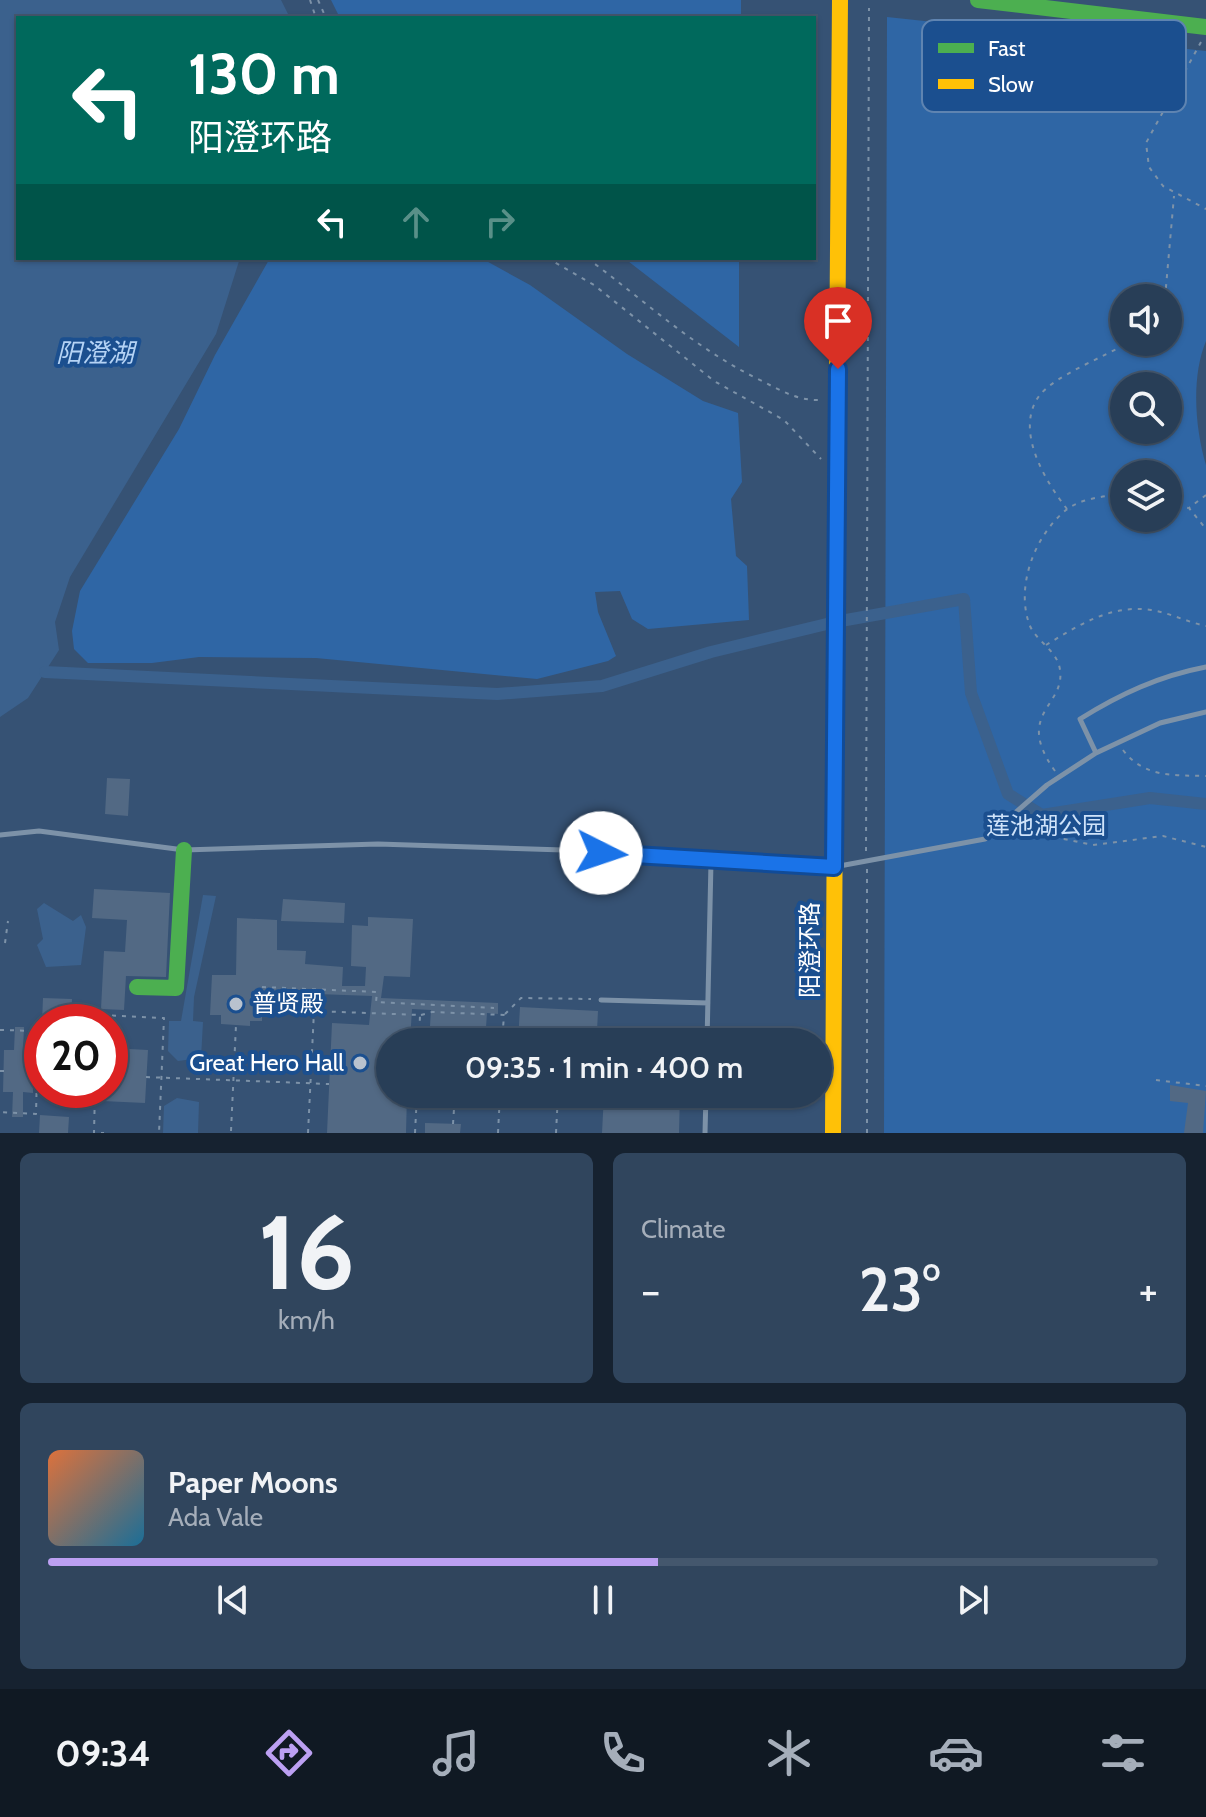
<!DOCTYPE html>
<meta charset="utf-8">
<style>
body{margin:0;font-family:Cabin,"Noto Sans SC",sans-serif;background:#30455d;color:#f1f3f6;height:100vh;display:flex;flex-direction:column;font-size:30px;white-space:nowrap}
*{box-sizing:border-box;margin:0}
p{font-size:26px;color:#a5aeba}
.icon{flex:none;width:44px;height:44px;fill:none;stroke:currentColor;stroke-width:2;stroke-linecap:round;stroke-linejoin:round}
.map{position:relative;height:1133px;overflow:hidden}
.panel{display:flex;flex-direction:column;gap:20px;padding:20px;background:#162230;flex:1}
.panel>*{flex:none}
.guide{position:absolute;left:16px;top:16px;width:800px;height:244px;border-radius:0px;box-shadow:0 2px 6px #0004,0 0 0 2px #44576d;background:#00695c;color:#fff;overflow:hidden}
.buttons{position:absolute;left:1110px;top:284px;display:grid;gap:16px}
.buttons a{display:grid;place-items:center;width:72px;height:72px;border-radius:50%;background:#283e57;box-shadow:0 2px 6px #0004,0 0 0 2px #44576d;font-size:40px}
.speed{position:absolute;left:24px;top:1004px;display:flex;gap:16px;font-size:40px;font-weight:700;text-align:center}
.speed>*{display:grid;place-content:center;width:104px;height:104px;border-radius:50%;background:#283e57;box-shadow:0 2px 6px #0004,0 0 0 2px #44576d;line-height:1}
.speed .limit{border:12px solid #d22;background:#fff;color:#111}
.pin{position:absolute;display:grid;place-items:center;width:68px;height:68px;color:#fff;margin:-82px -34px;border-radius:50% 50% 50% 0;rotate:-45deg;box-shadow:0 0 8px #0007}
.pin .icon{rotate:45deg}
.me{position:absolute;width:88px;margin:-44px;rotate:94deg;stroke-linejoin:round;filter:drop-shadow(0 0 6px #0008)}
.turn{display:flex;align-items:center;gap:28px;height:168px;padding:0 40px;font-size:36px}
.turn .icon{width:104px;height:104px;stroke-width:2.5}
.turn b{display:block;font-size:56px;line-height:68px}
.lanes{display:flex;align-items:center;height:76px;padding:0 40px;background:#0003;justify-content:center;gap:40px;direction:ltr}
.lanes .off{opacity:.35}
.big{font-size:60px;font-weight:600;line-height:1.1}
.panel .card{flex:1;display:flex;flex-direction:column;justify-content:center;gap:12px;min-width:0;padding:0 28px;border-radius:12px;background:#30455d}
.panel .dial{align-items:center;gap:0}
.dial b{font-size:104px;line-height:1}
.song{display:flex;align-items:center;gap:24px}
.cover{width:96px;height:96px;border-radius:12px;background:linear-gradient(135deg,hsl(20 70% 55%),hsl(200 70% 35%))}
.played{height:8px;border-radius:4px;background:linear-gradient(90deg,#bca0f2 55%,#44576d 55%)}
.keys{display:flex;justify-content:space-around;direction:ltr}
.heat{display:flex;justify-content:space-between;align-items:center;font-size:44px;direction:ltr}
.panel .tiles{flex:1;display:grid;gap:20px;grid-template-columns:1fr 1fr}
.card:last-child{grid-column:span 2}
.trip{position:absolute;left:376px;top:1028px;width:456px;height:80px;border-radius:40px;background:#283e57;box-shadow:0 2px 6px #0004,0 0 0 2px #44576d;font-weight:600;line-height:80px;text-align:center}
.tab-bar{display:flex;height:128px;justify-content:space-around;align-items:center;background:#101923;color:#a5aeba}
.tab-bar .icon{width:56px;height:56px}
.tab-bar .active{color:#bca0f2}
.tab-bar b{font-size:36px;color:#f1f3f6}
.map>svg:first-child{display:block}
</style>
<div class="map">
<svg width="1206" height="1133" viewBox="0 0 1206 1133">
<rect width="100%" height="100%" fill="#365274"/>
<path fill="#2f66a5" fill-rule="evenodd" d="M331,0H741V18H340Z
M887,17L1206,51V341C1191,377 1195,428 1206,465V1133H884ZM1124,298H1168V342H1124ZM1124,386H1168V430H1124ZM1124,474H1168V518H1124Z
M270,258H481L530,285L627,354L703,401L738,413L742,482L731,499L736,556L747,566L749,620L648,629L632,619L620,591L595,592L598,612L616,656L608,661L537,679L316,658L199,657L152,663H88L74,649L72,631L80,591L179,429L215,355Z
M624,258H739V347Z"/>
<path fill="#3b618d" d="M0,0H281L290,18H18V258H240L216,334L70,577L55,622L59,650L28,698L0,717Z
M203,895L216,896L194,997L193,1021L203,1022L201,1058L178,1061L168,1051L169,1021H181Z
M44,903L73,921L81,915L86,927L81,965L46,967L37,945L43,939L37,909Z
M177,1098L199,1102L198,1133H163L164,1106Z"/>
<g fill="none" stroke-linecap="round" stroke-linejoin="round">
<path stroke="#3b618d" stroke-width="12" d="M45,672L497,694L602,686L711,652L835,622L964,599L971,693L1008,794L1042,815L1150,798L1206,804"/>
</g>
<path fill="#526984" d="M107,778L130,779L128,816L105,814Z
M94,889L170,893L166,977L126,976L124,1010L101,1009L104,951L125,952L127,920L92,918Z
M283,899L345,903L344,923L281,921Z
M368,917L413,919L410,977L384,976L381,998L498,1003V1014L487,1013L485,1042H429L431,1010L412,1009L410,1042H390V1094H407L406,1133H327L332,1023L369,1025L372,996L262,992V1021H250V1026L221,1024V1015H210L212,975H236L237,918L277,920V950L306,951L305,964L343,967L342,986H365L366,967L351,966L352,925L368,926Z
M43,998L72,999L71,1022H42Z
M520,1007L598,1011L597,1031L646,1032L645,1042H518Z
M15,1027H24L23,1050H34L33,1093L23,1092V1117H12L13,1092H3L4,1050H14Z
M110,1048L148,1050L145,1103L102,1101V1090H110Z
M1170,1085L1206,1091L1203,1133H1184L1188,1103L1170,1101Z
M604,1094H680L679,1133H602Z
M40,1115L69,1117L68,1133H39Z
M425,1123L461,1124L460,1133H425Z"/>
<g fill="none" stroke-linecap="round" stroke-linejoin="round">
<path stroke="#7d92a8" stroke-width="2" stroke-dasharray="4 6" stroke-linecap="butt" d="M310,0L316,18
M318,0L326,18
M1201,42L1146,143L1149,167L1163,186L1206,209
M547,258L594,285L714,381L784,420L821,459
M587,258C645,301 693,347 758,379C780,390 797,401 821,400
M1165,298L1174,196
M1206,495L1189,508L1206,529
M1168,502L1188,508
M1067,509C1046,482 1014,431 1039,396C1055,375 1105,357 1129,342
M1046,645C1079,625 1111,604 1151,610C1170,613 1187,622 1206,626
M1123,750C1144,778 1174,775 1206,776
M1055,771C1012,711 1070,706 1059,665C1054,649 1036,640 1030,626C1015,588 1034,536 1066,510C1081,498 1106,496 1124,494
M1016,825L1034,833L1093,845L1163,836L1206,847
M866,851L869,8
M867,869V1133
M5,943L8,921
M262,987L377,992L376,1002L494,1008
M314,1010L322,990
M505,1014L521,998L591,999
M421,1015L432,1012L504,1015L502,1042
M99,1022V1015L164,1018L159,1133
M0,1030L38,1031L36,1114L0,1112
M0,1071H4
M33,1072H42
M146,1077L329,1084
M1156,1080L1206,1086
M95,1090L94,1133H104
M526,1094L604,1099
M453,1124L455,1094
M231,1131L236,1025
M308,1133L314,1011L420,1015L419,1042
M415,1133L417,1094
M498,1133L500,1094
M556,1133L558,1094"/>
<path stroke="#7d92a8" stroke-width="5" d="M1096,753L1080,719C1120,694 1159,676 1206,667
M0,835L39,831L184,850L378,844L563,850L834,867L985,839L1047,785L1096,753L1160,723L1206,712
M601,1000L708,1003
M707,1042L711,862
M705,1133L706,1094"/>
<path stroke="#4caf50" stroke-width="16" d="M978,0L1206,27
M137,987L176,988L184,850"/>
<path stroke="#ffc107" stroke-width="16" d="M835,622L840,0
M833,1133L836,614"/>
</g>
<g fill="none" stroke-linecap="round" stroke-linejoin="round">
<g stroke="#114b97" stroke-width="20">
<path id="route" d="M601,853L834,867L838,369"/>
</g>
<use href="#route" stroke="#1a73e8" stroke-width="14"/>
</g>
<g fill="#b9c2ce" stroke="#1b4f8f" stroke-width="3">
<circle cx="236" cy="1004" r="8"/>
<circle cx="360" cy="1063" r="8"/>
</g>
<g text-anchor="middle" stroke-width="8" stroke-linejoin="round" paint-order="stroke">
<g font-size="24" fill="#cfe3fa" stroke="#1b4f8f">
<text x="1046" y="834">莲池湖公园</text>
</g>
<g font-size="24" fill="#fff" stroke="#1b4f8f">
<text transform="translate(810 950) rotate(-90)" y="8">阳澄环路</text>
</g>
<g font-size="24" fill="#fff" stroke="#1b4f8f" text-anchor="start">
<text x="252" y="1012">普贤殿</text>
<text x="344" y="1071" text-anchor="end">Great Hero Hall</text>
</g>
<g font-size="26" font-style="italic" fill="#b5d3f5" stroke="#1b4f8f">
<text x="95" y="362">阳澄湖</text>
</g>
</g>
<rect x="922" y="20" width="264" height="92" rx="12" fill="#1b4f8f" stroke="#5f84b1" stroke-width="2"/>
<rect x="938" y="43" width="36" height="10" fill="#4caf50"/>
<rect x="938" y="79" width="36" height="10" fill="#ffc107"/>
<g font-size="22" fill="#fff">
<text x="988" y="56">Fast</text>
<text x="988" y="92">Slow</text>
</g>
</svg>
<div class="buttons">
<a><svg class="icon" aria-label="sound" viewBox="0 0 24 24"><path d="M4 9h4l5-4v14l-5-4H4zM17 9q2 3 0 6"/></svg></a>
<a><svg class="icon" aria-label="search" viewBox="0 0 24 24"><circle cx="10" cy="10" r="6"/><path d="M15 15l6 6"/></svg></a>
<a><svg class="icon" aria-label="layers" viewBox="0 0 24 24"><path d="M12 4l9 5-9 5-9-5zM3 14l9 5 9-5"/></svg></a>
</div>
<div class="speed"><div class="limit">20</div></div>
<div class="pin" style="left:838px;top:369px;background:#d93025"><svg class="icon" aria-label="arrive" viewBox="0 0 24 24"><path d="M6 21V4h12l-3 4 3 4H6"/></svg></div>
<svg class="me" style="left:601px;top:853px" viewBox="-20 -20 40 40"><circle r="19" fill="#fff"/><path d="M0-13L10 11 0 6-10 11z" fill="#1a73e8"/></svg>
<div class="trip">09:35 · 1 min · 400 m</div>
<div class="guide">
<div class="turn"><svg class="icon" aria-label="left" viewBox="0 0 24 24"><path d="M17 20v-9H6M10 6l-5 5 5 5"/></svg><div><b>130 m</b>阳澄环路</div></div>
<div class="lanes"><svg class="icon" aria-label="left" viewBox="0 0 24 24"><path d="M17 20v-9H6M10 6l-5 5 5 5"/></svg><svg class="icon off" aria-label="ahead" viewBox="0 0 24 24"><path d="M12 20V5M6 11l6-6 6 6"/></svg><svg class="icon off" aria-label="right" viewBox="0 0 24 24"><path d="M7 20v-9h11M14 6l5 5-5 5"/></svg></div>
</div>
</div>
<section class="panel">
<div class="tiles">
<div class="card dial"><b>16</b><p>km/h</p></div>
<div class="card"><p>Climate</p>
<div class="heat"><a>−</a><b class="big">23°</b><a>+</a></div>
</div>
<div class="card">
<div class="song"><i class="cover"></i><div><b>Paper Moons</b><p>Ada Vale</p></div></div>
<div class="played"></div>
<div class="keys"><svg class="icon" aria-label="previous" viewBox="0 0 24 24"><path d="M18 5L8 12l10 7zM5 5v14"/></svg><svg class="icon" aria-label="pause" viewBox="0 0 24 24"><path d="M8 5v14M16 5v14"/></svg><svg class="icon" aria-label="next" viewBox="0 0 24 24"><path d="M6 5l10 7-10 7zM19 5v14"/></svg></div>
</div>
</div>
</section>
<nav class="tab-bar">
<b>09:34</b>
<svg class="icon active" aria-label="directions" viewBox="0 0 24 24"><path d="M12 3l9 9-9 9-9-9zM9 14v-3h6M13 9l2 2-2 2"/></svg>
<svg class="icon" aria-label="music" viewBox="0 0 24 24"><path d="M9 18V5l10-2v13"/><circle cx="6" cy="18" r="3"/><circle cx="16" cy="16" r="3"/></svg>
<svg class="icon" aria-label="phone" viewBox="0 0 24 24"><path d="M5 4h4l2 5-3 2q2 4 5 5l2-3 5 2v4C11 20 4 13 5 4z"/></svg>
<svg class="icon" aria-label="climate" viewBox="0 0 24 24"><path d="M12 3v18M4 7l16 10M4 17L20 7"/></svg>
<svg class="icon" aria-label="car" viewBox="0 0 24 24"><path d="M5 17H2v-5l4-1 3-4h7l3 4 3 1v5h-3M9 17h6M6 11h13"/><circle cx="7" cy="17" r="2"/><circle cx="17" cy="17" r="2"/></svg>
<svg class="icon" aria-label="filters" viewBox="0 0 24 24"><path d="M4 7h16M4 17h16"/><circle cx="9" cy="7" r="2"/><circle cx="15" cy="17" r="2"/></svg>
</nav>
